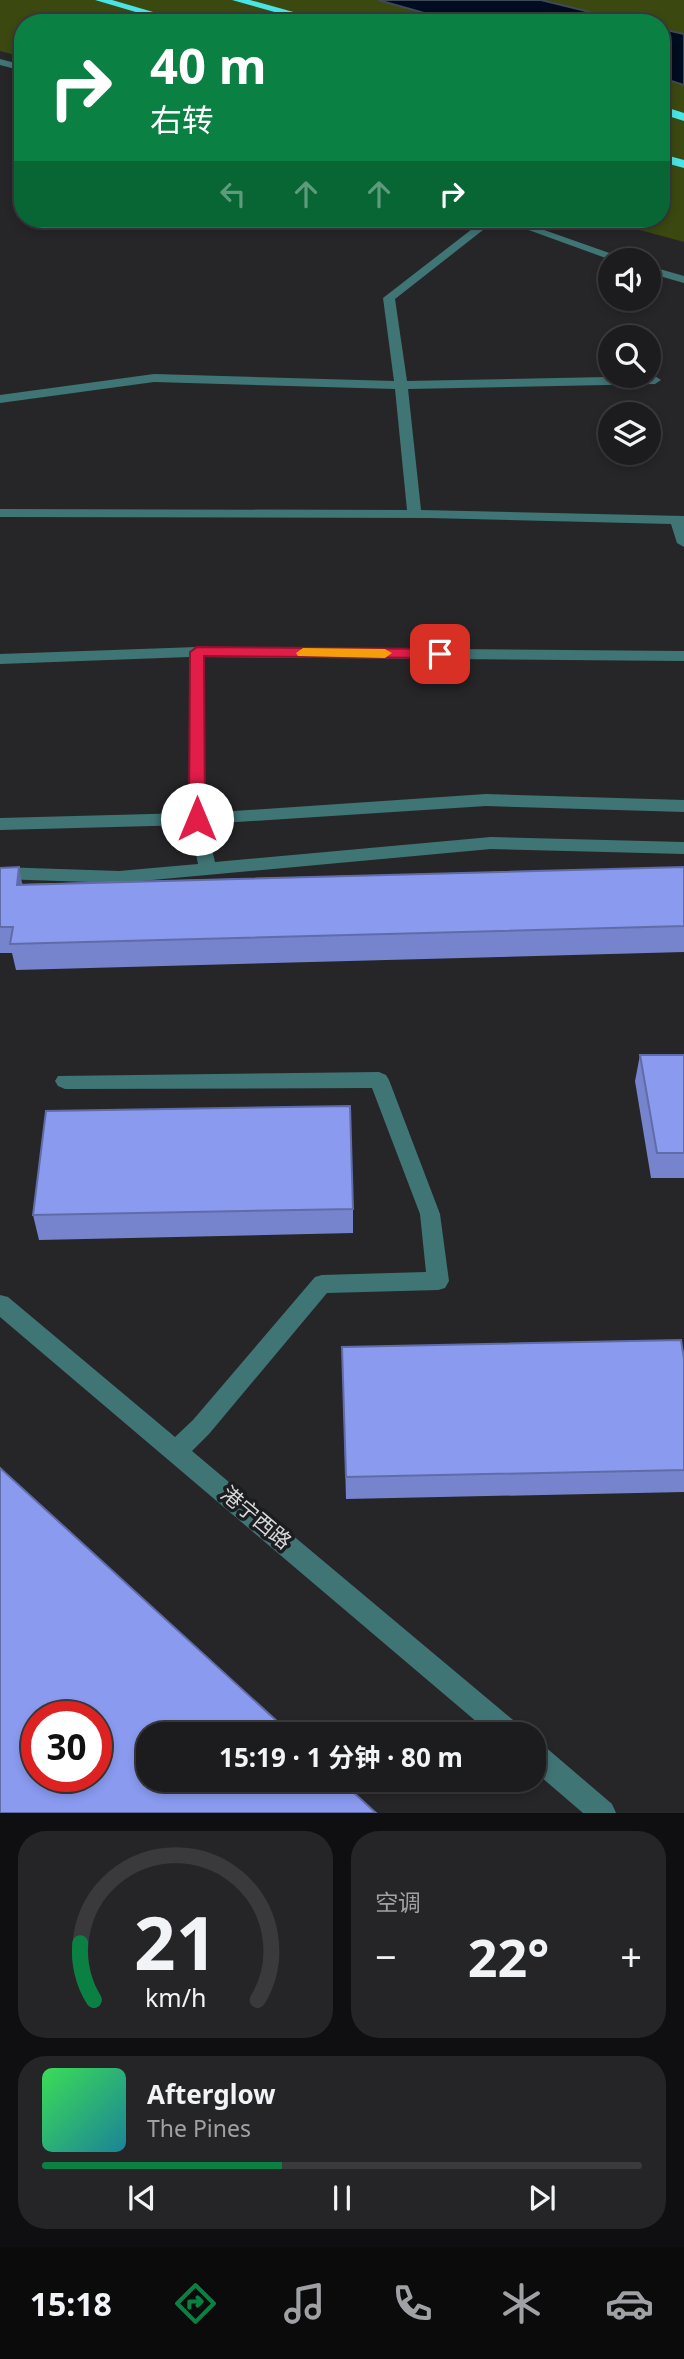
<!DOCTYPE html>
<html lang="zh">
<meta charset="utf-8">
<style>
body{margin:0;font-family:"Noto Sans","Noto Sans SC",sans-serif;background:#252528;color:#f1f3f6;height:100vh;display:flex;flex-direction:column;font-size:26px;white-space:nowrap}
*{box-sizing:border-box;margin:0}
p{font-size:23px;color:#a0a1a4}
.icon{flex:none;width:38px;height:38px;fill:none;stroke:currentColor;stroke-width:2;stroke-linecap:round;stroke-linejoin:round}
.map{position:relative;height:1813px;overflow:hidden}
.drawer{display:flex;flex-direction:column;gap:18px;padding:18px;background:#0f0f11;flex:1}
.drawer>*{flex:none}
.banner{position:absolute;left:14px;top:14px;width:656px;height:214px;border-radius:28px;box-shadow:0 4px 10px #0003,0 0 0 2px #3a3a3d;background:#0b8043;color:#fff;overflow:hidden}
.controls{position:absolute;left:598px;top:248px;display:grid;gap:14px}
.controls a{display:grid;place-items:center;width:63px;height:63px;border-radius:50%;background:#1c1c1f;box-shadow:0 4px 10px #0003,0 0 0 2px #3a3a3d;font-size:35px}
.speed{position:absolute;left:21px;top:1701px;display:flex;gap:14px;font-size:35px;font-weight:700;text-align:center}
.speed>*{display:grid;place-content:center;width:91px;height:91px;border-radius:50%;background:#1c1c1f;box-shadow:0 4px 10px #0003,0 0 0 2px #3a3a3d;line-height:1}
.speed .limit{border:10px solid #d22;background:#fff;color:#111}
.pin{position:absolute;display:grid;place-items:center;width:60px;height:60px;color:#fff;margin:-30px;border-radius:14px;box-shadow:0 4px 10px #0006}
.me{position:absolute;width:77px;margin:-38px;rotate:0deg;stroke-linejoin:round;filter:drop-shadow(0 0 5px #0008)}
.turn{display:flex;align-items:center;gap:24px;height:147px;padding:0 21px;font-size:32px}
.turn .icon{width:91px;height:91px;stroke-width:2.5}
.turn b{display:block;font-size:49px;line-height:60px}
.lanes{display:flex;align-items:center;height:66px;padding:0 21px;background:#0003;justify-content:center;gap:35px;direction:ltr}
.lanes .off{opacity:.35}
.big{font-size:52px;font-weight:700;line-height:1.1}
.drawer .card{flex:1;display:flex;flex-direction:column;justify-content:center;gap:10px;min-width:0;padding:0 24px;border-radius:28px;background:#252528}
.drawer .dial{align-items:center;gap:0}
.dial svg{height:182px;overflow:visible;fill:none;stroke:#3a3a3d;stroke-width:7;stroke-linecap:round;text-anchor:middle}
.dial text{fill:#f1f3f6;stroke:none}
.song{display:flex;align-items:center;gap:21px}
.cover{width:84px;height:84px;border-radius:10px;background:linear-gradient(135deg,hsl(130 70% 55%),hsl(190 70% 35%))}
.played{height:7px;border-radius:4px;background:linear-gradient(90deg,#0b8043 40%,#3a3a3d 40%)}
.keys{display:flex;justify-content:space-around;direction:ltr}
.heat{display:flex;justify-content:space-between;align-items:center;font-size:38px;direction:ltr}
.drawer .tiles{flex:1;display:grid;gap:18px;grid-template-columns:1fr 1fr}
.card:last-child{grid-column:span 2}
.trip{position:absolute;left:136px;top:1722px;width:410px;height:70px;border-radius:28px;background:#1c1c1f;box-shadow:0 4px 10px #0003,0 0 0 2px #3a3a3d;font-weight:700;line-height:70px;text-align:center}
.menu{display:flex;height:112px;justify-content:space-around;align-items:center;background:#0b0b0c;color:#a0a1a4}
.menu .icon{width:49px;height:49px}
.menu .on{color:#0b8043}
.menu b{font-size:32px;color:#f1f3f6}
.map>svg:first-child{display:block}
</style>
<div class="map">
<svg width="684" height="1813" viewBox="0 0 684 1813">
<rect width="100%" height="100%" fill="#262629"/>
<path fill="#3b480f" d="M0,0H684V242L600,219H662V23H23V57L0,51Z"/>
<path fill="#000c1f" stroke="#404957" stroke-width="2" d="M378,0H541L635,23H460Z
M662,29L684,34V85L662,78Z"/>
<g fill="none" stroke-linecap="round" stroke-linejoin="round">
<path fill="#407576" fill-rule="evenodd" d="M0,59L23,65V71L0,65Z
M485,219H497L395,299L407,381L655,376L661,380L655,384L408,389L421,510L684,516V547L677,543L671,524L430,518L0,517V509L407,510L395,389L154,382L0,403V395L154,374L394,381L383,298Z
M498,219H513L632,261H614Z
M649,266L684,276V283L649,273Z
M197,647L684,651V661L205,657V813L486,794L684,800V812L486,806L206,824L215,862L491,837L684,842V854L491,849L119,883L0,879V867L119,871L198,864L190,825L0,830V818L189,813V657L0,664V654Z
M379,1072L386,1075L389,1080L440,1214L449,1281L445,1288L438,1290L327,1293L209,1434L192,1451L519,1725L523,1734H491L0,1317V1295L8,1297L175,1437L193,1420L315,1277L322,1275L426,1272L420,1214L372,1088L65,1089L58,1086L55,1081L58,1076Z
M534,1741L543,1745L612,1804L616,1813H583L534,1771Z"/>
<path fill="#49e4e5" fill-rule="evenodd" d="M95,0H112L191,23H173Z
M232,0H250L333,23H314Z
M662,106L684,113V121L662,114Z
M662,154L684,160V168L662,162Z"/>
</g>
<path fill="#7684ce" d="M684,867V952L16,970L12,953H0V868L23,884Z
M640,1055H684V1178H651L635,1081Z
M353,1209V1233L39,1240L33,1215Z
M342,1347L684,1359V1492L346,1499Z"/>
<path fill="#606ca7" d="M19,867L24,893L17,885Z"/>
<path fill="#899aef" stroke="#606ca7" stroke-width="2" fill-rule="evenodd" d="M19,867L17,885L684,867V926L10,944L13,927H0V868Z
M640,1055H684V1153H657Z
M350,1106L353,1209L33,1215L46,1111Z
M681,1340L684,1359V1470L346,1477L342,1347Z
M0,1468L291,1734H149V1780H340L376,1813H0ZM37,1717H96V1776H37Z"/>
<path fill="#e11d48" stroke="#92132f" stroke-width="2" d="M197,647L440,649L447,654L440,658L204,656L205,819L197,824L189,819L190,652Z"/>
<path fill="#f59e0b" d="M303,648L385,649L392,653L385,658L298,656L296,653Z"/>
<g text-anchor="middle" stroke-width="7" stroke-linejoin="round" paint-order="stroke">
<g font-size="21" fill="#d7d7d9" stroke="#1c1d20">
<text transform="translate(256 1518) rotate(40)" y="7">港宁西路</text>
</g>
</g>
</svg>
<div class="controls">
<a><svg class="icon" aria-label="sound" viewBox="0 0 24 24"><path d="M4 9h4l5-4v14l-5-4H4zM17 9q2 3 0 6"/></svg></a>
<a><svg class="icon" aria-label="search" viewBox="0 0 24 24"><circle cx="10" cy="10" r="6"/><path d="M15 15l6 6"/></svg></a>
<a><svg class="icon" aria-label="layers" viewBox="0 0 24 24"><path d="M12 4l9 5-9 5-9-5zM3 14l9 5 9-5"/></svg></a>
</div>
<div class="speed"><div class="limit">30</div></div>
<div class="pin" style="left:440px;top:654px;background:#d93025"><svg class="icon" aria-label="arrive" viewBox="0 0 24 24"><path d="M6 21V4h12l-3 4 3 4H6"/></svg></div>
<svg class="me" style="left:197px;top:819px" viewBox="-20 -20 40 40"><circle r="19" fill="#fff"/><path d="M0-13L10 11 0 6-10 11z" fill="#e11d48"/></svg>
<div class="trip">15:19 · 1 分钟 · 80 m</div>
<div class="banner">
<div class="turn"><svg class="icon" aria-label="right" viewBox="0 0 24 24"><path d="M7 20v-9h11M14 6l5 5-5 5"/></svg><div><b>40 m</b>右转</div></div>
<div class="lanes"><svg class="icon off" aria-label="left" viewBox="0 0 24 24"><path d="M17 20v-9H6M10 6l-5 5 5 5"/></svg><svg class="icon off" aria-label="ahead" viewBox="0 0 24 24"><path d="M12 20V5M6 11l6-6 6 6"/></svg><svg class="icon off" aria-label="ahead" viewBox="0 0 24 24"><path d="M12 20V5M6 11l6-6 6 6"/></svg><svg class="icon" aria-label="right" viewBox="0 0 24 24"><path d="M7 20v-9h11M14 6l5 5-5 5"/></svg></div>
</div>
</div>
<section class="drawer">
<div class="tiles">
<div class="card dial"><svg viewBox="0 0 100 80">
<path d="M14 69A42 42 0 1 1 86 69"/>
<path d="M14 69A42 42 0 0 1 8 44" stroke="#0b8043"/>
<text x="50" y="56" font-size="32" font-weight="700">21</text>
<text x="50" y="72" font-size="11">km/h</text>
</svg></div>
<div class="card"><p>空调</p>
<div class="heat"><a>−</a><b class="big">22°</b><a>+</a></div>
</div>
<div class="card">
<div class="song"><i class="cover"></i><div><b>Afterglow</b><p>The Pines</p></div></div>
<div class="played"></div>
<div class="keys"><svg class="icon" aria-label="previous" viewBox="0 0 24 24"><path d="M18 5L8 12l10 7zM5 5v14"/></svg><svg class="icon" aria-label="pause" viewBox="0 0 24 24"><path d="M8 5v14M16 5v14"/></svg><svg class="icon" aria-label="next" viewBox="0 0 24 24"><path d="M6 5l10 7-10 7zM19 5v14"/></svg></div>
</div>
</div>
</section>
<nav class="menu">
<b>15:18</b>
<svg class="icon on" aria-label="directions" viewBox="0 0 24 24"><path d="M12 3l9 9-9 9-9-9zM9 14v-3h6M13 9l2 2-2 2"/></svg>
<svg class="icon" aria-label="music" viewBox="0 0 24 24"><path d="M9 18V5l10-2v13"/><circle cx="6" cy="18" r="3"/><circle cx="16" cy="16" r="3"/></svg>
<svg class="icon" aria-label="phone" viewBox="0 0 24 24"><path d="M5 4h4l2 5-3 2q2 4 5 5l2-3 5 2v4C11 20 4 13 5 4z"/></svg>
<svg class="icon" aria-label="climate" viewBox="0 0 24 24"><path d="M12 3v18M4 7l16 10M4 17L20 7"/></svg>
<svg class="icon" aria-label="car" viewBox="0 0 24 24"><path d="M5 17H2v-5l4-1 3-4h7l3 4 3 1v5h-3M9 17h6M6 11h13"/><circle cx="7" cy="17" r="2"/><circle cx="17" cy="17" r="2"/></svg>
</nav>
